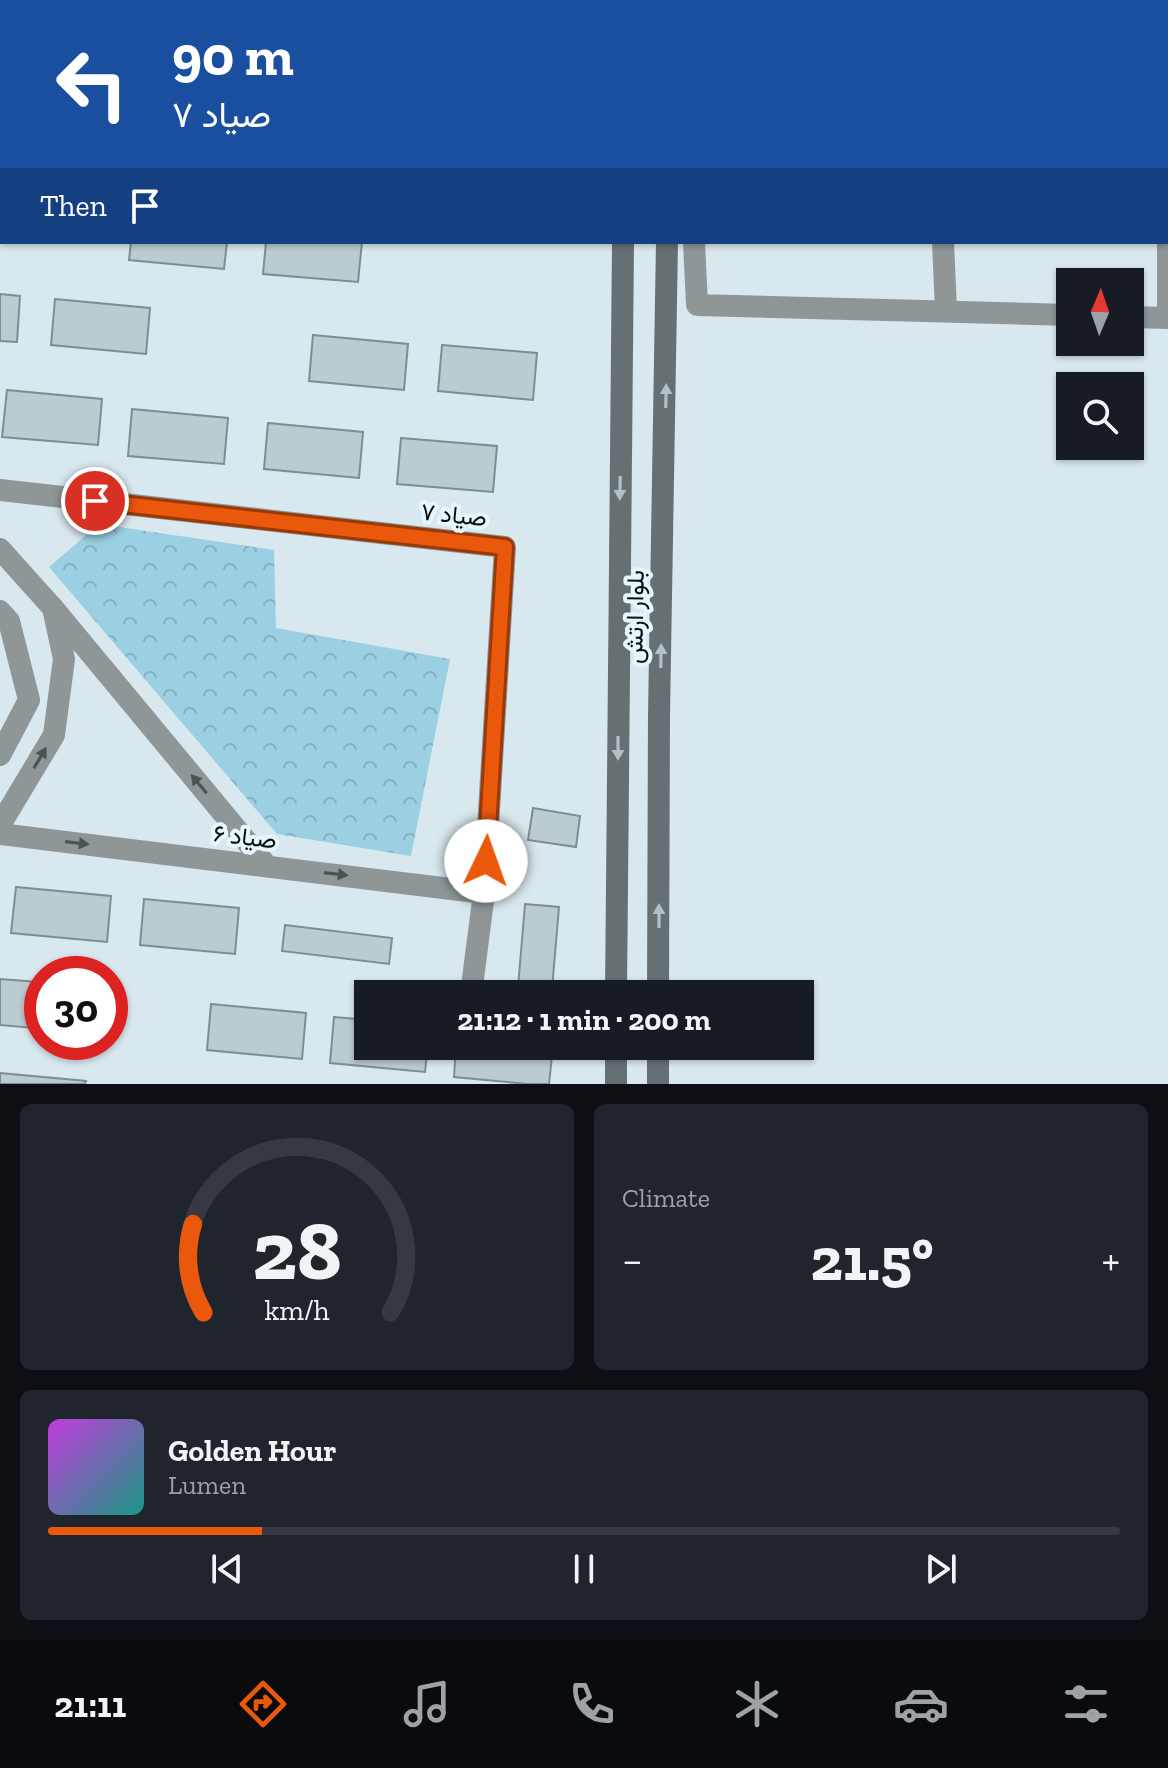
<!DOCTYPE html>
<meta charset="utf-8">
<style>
body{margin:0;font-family:"Zilla Slab",Vazirmatn,serif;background:#20242c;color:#f1f3f6;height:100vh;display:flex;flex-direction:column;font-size:30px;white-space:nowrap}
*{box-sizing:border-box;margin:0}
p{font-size:26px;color:#9ea1a6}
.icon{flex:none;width:44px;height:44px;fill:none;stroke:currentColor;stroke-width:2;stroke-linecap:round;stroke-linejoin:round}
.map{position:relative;height:1084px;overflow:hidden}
.drawer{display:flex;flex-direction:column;gap:20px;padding:20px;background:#0d0f14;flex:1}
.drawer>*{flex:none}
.banner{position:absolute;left:0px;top:0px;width:1168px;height:244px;box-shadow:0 2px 6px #0004;background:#1a4fa0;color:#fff;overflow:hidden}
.needle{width:52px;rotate:2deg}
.tools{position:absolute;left:1056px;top:268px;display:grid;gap:16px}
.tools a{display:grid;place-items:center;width:88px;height:88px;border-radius:0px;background:#171b24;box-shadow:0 2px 6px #0004;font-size:40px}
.speed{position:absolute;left:24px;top:956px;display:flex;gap:16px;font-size:40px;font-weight:700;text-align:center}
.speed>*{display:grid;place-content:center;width:104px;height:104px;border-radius:50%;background:#171b24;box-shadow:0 2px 6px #0004;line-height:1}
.speed .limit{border:12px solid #d22;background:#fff;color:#111}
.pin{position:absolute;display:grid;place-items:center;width:68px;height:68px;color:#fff;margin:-34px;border:4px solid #fff;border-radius:50%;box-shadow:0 2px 8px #0007}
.me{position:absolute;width:88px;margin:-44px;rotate:3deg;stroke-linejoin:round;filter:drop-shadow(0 0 6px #0008)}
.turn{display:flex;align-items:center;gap:28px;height:168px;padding:0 40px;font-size:36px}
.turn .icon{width:104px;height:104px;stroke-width:2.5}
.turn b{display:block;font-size:56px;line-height:68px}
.then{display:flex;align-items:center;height:76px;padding:0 40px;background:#0003;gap:16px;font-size:30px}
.big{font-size:60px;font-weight:700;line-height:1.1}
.drawer .card{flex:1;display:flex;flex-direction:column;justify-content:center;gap:12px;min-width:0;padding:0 28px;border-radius:12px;background:#20242c}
.drawer .dial{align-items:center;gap:0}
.dial svg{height:208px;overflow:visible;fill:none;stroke:#363941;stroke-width:7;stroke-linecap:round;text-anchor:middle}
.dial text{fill:#f1f3f6;stroke:none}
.song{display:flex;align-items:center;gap:24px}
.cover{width:96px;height:96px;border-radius:12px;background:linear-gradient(135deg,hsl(290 70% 55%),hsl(170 70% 35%))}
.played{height:8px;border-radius:4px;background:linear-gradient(90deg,#ea580c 20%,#363941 20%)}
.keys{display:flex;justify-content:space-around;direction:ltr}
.heat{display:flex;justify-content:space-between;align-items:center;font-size:44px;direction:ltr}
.drawer .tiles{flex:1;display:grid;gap:20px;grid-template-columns:1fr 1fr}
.card:last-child{grid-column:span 2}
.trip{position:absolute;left:354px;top:980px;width:460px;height:80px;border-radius:0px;background:#171b24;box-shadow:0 2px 6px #0004;font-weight:700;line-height:80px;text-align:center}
.tabs{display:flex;height:128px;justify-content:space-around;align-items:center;background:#090b0e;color:#9ea1a6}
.tabs .icon{width:56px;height:56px}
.tabs .on{color:#ea580c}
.tabs b{font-size:36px;color:#f1f3f6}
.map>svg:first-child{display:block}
</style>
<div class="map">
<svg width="1168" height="1084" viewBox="0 0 1168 1084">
<defs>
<pattern id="park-crowns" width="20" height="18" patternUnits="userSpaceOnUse" patternTransform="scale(2)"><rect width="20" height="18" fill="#9bd0e3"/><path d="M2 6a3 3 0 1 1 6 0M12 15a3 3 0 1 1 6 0" fill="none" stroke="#84b1c2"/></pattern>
</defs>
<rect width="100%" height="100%" fill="#d9e8ee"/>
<path fill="url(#park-crowns)" d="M99,524L274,550L276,628L450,659L411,856L277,834L49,567Z"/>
<path fill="#bbcbd0" stroke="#7e8d92" stroke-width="2" d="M77,0H174L173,2H77Z
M204,0H300V2H204Z
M336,0H432V2H336Z
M521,0H560L559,2H521Z
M0,106H2V153L0,152Z
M131,242H227L224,269L129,260Z
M266,242H362L358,282L263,274Z
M0,294L20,296L17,342L0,341Z
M55,299L150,308L146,354L51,345Z
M313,335L408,344L404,390L309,381Z
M442,345L537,353L533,400L438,391Z
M7,390L102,399L98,445L2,437Z
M132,409L228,418L224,464L128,456Z
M268,423L363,432L359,478L264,469Z
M401,438L497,446L493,492L397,484Z
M533,808L580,816L576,847L528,840Z
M16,887L111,896L107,942L11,933Z
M144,899L239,908L235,954L140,945Z
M525,904L559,907L552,989L518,987Z
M285,925L392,938L389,964L282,951Z
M0,979L38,982L34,1028L0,1025Z
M211,1004L306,1013L302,1059L207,1050Z
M334,1017L368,1020V1046H428L425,1072L330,1063Z
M456,1046H553L549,1084H527L454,1077Z
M0,1073L86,1081L85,1084H0Z"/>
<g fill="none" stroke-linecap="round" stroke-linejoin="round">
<path stroke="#8f9698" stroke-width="22" d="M925,0V2
M1166,16H1168
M0,53H2
M694,242L697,305L1070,315
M943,242L946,310
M1130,317L1168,318V139
M0,490L505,547L484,893L471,994
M53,608L267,866
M0,834L484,893"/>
<path stroke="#8f9698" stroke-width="22" d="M0,549L53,608L64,659L54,735L0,825
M0,611L9,621L29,700L0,755"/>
<path stroke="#667073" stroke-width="22" d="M609,0V2
M616,994L623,242
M658,994L659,715L667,242
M616,1084V1046
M658,1084V1046"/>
</g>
<defs><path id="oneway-solid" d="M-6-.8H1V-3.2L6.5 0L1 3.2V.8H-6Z" transform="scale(2)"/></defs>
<g fill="#b3c0c5">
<use href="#oneway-solid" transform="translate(666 396) rotate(-89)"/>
<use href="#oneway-solid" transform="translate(620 488) rotate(91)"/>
<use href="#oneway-solid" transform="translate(661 656) rotate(-89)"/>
<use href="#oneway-solid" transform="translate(618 748) rotate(90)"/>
<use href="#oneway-solid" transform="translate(659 916) rotate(-90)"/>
</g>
<g fill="#4c5254">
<use href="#oneway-solid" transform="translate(40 758) rotate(-59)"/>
<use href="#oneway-solid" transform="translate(199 784) rotate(-130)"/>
<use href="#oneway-solid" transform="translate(77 843) rotate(7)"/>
<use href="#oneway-solid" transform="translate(336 874) rotate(7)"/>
</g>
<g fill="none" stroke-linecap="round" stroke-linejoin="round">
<g stroke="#983908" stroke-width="20">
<path id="route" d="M95,501L505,547L486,861"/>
</g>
<use href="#route" stroke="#ea580c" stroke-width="14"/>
</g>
<g text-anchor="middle" stroke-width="8" stroke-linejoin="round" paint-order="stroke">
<g font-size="24" fill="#090e10" stroke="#e6f6fc">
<text transform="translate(454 515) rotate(6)" y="8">صیاد ۷</text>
<text transform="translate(635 617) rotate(-89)" y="8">بلوار ارتش</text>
<text transform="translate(245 837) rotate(7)" y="8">صیاد ۶</text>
</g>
</g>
</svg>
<div class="tools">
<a><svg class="needle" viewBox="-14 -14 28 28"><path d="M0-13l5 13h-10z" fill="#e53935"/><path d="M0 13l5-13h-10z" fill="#9ea1a6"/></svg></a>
<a><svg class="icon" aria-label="search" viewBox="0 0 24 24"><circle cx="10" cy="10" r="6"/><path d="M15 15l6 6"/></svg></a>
</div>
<div class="speed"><div class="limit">30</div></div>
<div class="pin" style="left:95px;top:501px;background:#d93025"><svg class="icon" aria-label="arrive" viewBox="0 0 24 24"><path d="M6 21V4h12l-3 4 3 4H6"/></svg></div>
<svg class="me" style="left:486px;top:861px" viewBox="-20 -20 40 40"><circle r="19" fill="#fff"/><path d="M0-13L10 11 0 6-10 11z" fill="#ea580c"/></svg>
<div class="trip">21:12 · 1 min · 200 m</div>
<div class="banner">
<div class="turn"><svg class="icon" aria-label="left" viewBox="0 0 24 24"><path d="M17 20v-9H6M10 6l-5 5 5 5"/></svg><div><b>90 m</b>صیاد ۷</div></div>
<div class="then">Then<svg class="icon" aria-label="arrive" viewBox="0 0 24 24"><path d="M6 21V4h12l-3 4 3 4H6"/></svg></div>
</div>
</div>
<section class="drawer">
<div class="tiles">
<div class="card dial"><svg viewBox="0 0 100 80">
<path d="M14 69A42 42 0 1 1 86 69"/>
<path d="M14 69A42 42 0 0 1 10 35" stroke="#ea580c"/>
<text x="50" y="56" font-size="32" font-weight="700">28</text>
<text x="50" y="72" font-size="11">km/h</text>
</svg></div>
<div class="card"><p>Climate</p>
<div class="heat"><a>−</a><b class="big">21.5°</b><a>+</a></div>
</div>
<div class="card">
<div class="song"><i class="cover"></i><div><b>Golden Hour</b><p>Lumen</p></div></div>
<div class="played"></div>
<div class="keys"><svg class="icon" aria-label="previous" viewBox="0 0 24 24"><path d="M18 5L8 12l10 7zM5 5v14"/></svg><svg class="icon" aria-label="pause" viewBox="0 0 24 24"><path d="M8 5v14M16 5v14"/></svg><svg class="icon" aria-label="next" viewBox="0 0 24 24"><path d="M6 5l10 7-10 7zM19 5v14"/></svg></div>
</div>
</div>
</section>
<nav class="tabs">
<b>21:11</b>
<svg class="icon on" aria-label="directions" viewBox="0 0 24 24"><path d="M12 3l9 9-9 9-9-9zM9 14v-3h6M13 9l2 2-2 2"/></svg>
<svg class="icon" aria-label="music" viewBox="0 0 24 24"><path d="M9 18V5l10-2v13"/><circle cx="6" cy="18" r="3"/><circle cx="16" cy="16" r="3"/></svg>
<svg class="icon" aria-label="phone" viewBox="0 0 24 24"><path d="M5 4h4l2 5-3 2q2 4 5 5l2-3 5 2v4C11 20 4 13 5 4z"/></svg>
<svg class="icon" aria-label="climate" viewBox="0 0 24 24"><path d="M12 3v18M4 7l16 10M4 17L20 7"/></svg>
<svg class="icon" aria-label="car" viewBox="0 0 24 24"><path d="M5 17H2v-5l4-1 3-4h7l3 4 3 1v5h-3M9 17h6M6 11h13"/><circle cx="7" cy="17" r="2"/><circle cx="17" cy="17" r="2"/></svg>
<svg class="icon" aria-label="filters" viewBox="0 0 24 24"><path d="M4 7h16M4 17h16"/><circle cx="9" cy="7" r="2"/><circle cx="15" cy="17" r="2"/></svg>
</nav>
